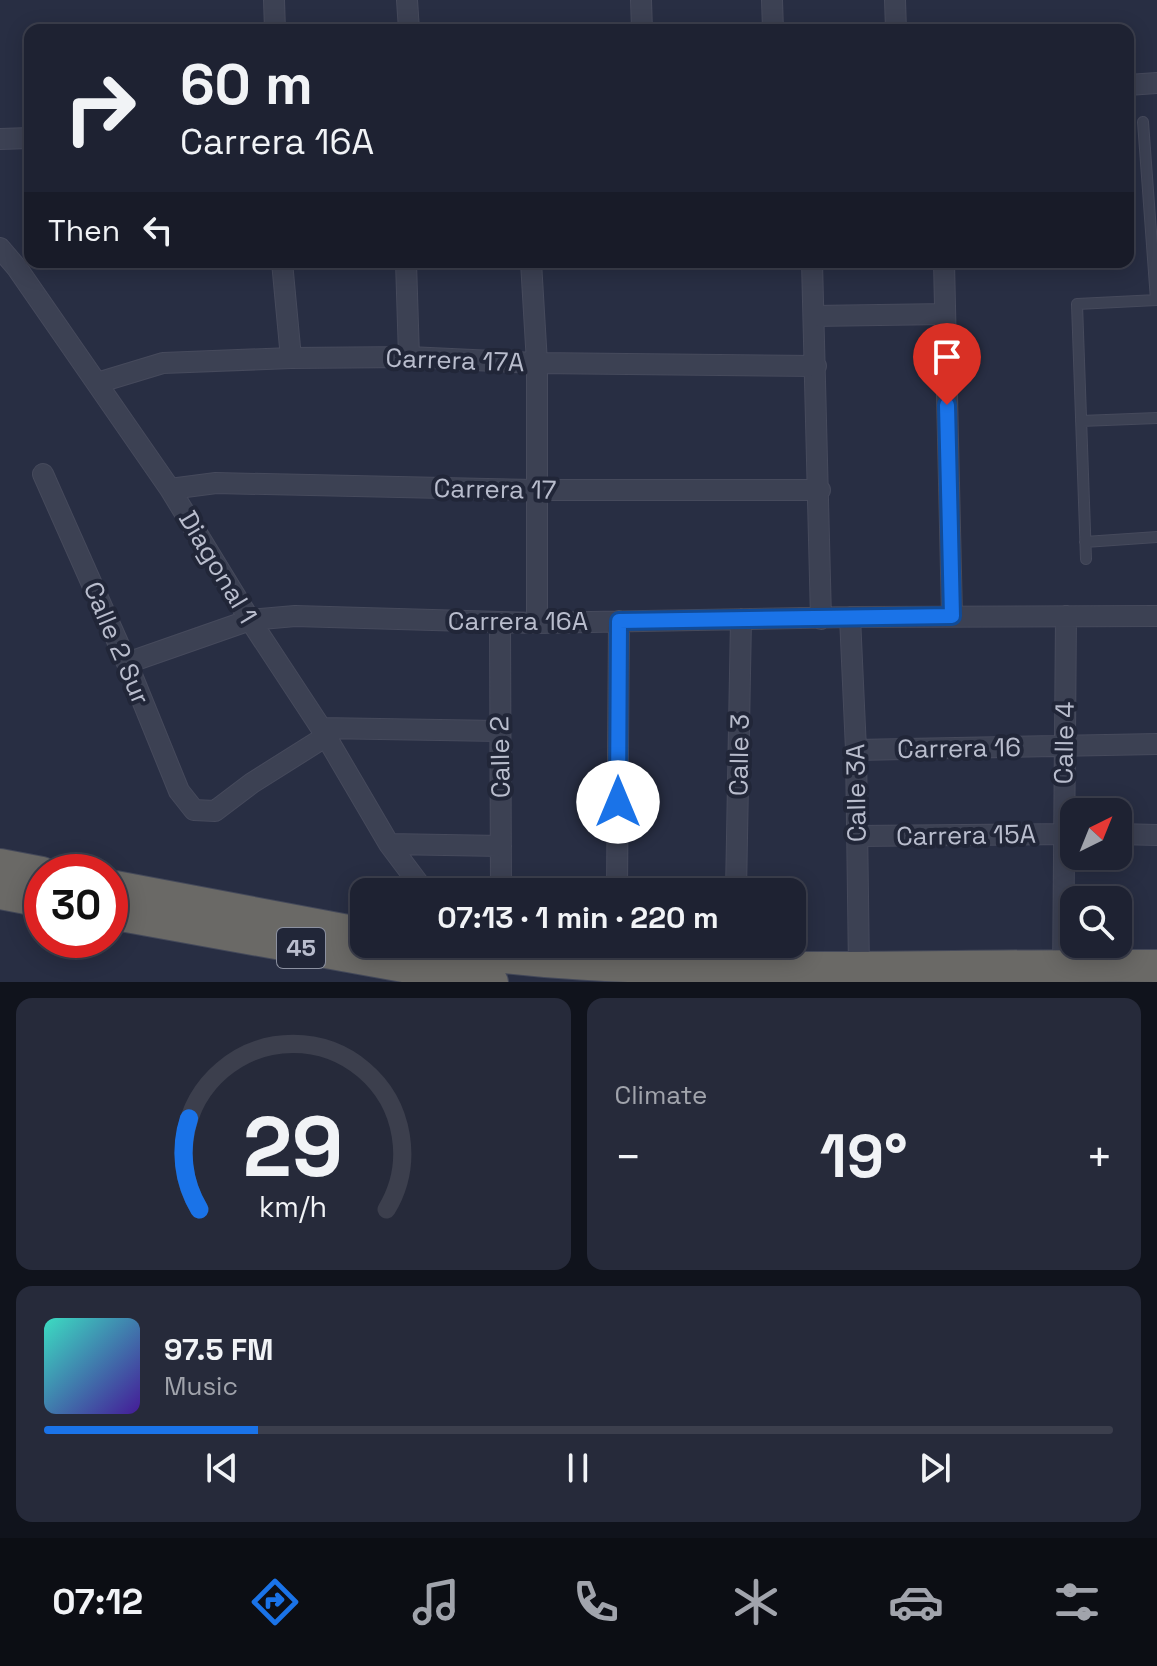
<!DOCTYPE html>
<meta charset="utf-8">
<style>
body{margin:0;font-family:"Space Grotesk",sans-serif;background:#262a3a;color:#f1f3f6;height:100vh;display:flex;flex-direction:column;font-size:30px;white-space:nowrap}
*{box-sizing:border-box;margin:0}
p{font-size:26px;color:#a1a4ac}
.icon{flex:none;width:44px;height:44px;fill:none;stroke:currentColor;stroke-width:2;stroke-linecap:round;stroke-linejoin:round}
.map{position:relative;height:982px;overflow:hidden}
.drawer{display:flex;flex-direction:column;gap:16px;padding:16px;background:#10131c;flex:1}
.drawer>*{flex:none}
.hud{position:absolute;left:24px;top:24px;width:1110px;height:244px;border-radius:16px;box-shadow:0 4px 20px #0003,0 0 0 2px #3c3f4d;background:#1e2232;color:#f1f3f6;overflow:hidden}
.needle{width:52px;rotate:43deg}
.buttons{position:absolute;left:1060px;top:798px;display:grid;gap:16px}
.buttons a{display:grid;place-items:center;width:72px;height:72px;border-radius:16px;background:#1e2232;box-shadow:0 4px 20px #0003,0 0 0 2px #3c3f4d;font-size:40px}
.speed{position:absolute;left:24px;top:854px;display:flex;gap:16px;font-size:40px;font-weight:700;text-align:center}
.speed>*{display:grid;place-content:center;width:104px;height:104px;border-radius:50%;background:#1e2232;box-shadow:0 4px 20px #0003,0 0 0 2px #3c3f4d;line-height:1}
.speed .limit{border:12px solid #d22;background:#fff;color:#111}
.pin{position:absolute;display:grid;place-items:center;width:68px;height:68px;color:#fff;margin:-82px -34px;border-radius:50% 50% 50% 0;rotate:-45deg;box-shadow:0 0 8px #0007}
.pin .icon{rotate:45deg}
.me{position:absolute;width:88px;margin:-44px;rotate:0deg;stroke-linejoin:round;filter:drop-shadow(0 0 6px #0008)}
.turn{display:flex;align-items:center;gap:28px;height:168px;padding:0 24px;font-size:36px}
.turn .icon{width:104px;height:104px;stroke-width:2.5}
.turn b{display:block;font-size:56px;line-height:68px}
.then{display:flex;align-items:center;height:76px;padding:0 24px;background:#0003;gap:16px;font-size:30px}
.big{font-size:60px;font-weight:600;line-height:1.1}
.drawer .widget{flex:1;display:flex;flex-direction:column;justify-content:center;gap:12px;min-width:0;padding:0 28px;border-radius:16px;background:#262a3a}
.drawer .dial{align-items:center;gap:0}
.dial svg{height:208px;overflow:visible;fill:none;stroke:#3c3f4d;stroke-width:7;stroke-linecap:round;text-anchor:middle}
.dial text{fill:#f1f3f6;stroke:none}
.song{display:flex;align-items:center;gap:24px}
.cover{width:96px;height:96px;border-radius:12px;background:linear-gradient(135deg,hsl(170 70% 55%),hsl(260 70% 35%))}
.played{height:8px;border-radius:4px;background:linear-gradient(90deg,#1a73e8 20%,#3c3f4d 20%)}
.keys{display:flex;justify-content:space-around;direction:ltr}
.heat{display:flex;justify-content:space-between;align-items:center;font-size:44px;direction:ltr}
.drawer .tiles{flex:1;display:grid;gap:16px;grid-template-columns:1fr 1fr}
.widget:last-child{grid-column:span 2}
.trip{position:absolute;left:350px;top:878px;width:456px;height:80px;border-radius:16px;background:#1e2232;box-shadow:0 4px 20px #0003,0 0 0 2px #3c3f4d;font-weight:600;line-height:80px;text-align:center}
.menu{display:flex;height:128px;justify-content:space-around;align-items:center;background:#0c0e14;color:#a1a4ac}
.menu .icon{width:56px;height:56px}
.menu .on{color:#1a73e8}
.menu b{font-size:36px;color:#f1f3f6}
.map>svg:first-child{display:block}
</style>
<div class="map">
<svg width="1157" height="982" viewBox="0 0 1157 982">
<rect width="100%" height="100%" fill="#282e43"/>
<g fill="none" stroke-linecap="round" stroke-linejoin="round">
<g stroke="#464a5c" stroke-width="12">
<path id="service" d="M1143,122L1156,300
M1081,421L1157,418
M1085,542L1157,537
M1086,559L1077,304L1157,300"/>
</g>
<g stroke="#464a5c" stroke-width="22">
<path id="minor" d="M274,0L275,30
M407,0L409,30
M641,0L642,30
M772,0L773,30
M895,0L896,30
M1128,85L1157,83
M0,139L30,138
M0,248L17,268L170,489L250,620L321,728L389,844L425,892
M282,262L291,358
M406,262L409,357
M531,262L537,363V623
M812,262L821,619
M944,262L952,616
M814,316L945,314
M97,383L163,363L291,358L409,357L537,363L816,366
M43,474L127,663L179,791L194,810L215,811L252,783L325,737
M170,489L216,483L535,490H820
M850,617L856,750L859,969
M500,622L501,892
M127,663L250,620L295,616L537,623L850,617L1157,616
M321,728L499,731
M856,750L1157,744
M1118,834L1157,835
M857,836L1074,834
M389,844L501,846
M617,892L619,621
M736,892L741,619
M1063,976L1066,616"/>
</g>
<g stroke="#44495a" stroke-width="34">
<path id="trunk" d="M0,865L42,873
M110,886L364,934
M0,893L42,901
M110,913L492,982
M419,944C529,965 639,968 751,968C886,969 1022,965 1157,966"/>
</g>
<use href="#service" stroke="#3c4153" stroke-width="10"/>
<use href="#minor" stroke="#3c4153" stroke-width="20"/>
<use href="#trunk" stroke="#6a6966" stroke-width="32"/>
</g>
<g fill="none" stroke-linecap="round" stroke-linejoin="round">
<g stroke="#114b97" stroke-width="20">
<path id="route" d="M618,802L619,621L952,616L947,405"/>
</g>
<use href="#route" stroke="#1a73e8" stroke-width="14"/>
</g>
<g text-anchor="middle" stroke-width="8" stroke-linejoin="round" paint-order="stroke">
<rect fill="#212638" stroke="#8b90a0" stroke-width="2" x="277" y="928" width="48" height="40" rx="6"/>
<g font-size="24" font-weight="bold" fill="#b9bdcd">
<text x="301" y="956">45</text>
</g>
<g font-size="26" fill="#b9bdcd" stroke="#212638">
<text transform="translate(455 360) rotate(2)" y="9">Carrera 17A</text>
<text transform="translate(495 489) rotate(1)" y="9">Carrera 17</text>
<text transform="translate(218 567) rotate(59)" y="9">Diagonal 1</text>
<text x="518" y="630">Carrera 16A</text>
<text transform="translate(117 643) rotate(67)" y="9">Calle 2 Sur</text>
<text transform="translate(1064 743) rotate(-89)" y="9">Calle 4</text>
<text transform="translate(959 748) rotate(-1)" y="9">Carrera 16</text>
<text transform="translate(739 755) rotate(-89)" y="9">Calle 3</text>
<text transform="translate(500 757) rotate(-91)" y="9">Calle 2</text>
<text transform="translate(856 793) rotate(-91)" y="9">Calle 3A</text>
<text transform="translate(966 835) rotate(-1)" y="9">Carrera 15A</text>
</g>
</g>
</svg>
<div class="buttons">
<a><svg class="needle" viewBox="-14 -14 28 28"><path d="M0-13l5 13h-10z" fill="#e53935"/><path d="M0 13l5-13h-10z" fill="#a1a4ac"/></svg></a>
<a><svg class="icon" aria-label="search" viewBox="0 0 24 24"><circle cx="10" cy="10" r="6"/><path d="M15 15l6 6"/></svg></a>
</div>
<div class="speed"><div class="limit">30</div></div>
<div class="pin" style="left:947px;top:405px;background:#d93025"><svg class="icon" aria-label="arrive" viewBox="0 0 24 24"><path d="M6 21V4h12l-3 4 3 4H6"/></svg></div>
<svg class="me" style="left:618px;top:802px" viewBox="-20 -20 40 40"><circle r="19" fill="#fff"/><path d="M0-13L10 11 0 6-10 11z" fill="#1a73e8"/></svg>
<div class="trip">07:13 · 1 min · 220 m</div>
<div class="hud">
<div class="turn"><svg class="icon" aria-label="right" viewBox="0 0 24 24"><path d="M7 20v-9h11M14 6l5 5-5 5"/></svg><div><b>60 m</b>Carrera 16A</div></div>
<div class="then">Then<svg class="icon" aria-label="left" viewBox="0 0 24 24"><path d="M17 20v-9H6M10 6l-5 5 5 5"/></svg></div>
</div>
</div>
<section class="drawer">
<div class="tiles">
<div class="widget dial"><svg viewBox="0 0 100 80">
<path d="M14 69A42 42 0 1 1 86 69"/>
<path d="M14 69A42 42 0 0 1 10 34" stroke="#1a73e8"/>
<text x="50" y="56" font-size="32" font-weight="700">29</text>
<text x="50" y="72" font-size="11">km/h</text>
</svg></div>
<div class="widget"><p>Climate</p>
<div class="heat"><a>−</a><b class="big">19°</b><a>+</a></div>
</div>
<div class="widget">
<div class="song"><i class="cover"></i><div><b>97.5 FM</b><p>Music</p></div></div>
<div class="played"></div>
<div class="keys"><svg class="icon" aria-label="previous" viewBox="0 0 24 24"><path d="M18 5L8 12l10 7zM5 5v14"/></svg><svg class="icon" aria-label="pause" viewBox="0 0 24 24"><path d="M8 5v14M16 5v14"/></svg><svg class="icon" aria-label="next" viewBox="0 0 24 24"><path d="M6 5l10 7-10 7zM19 5v14"/></svg></div>
</div>
</div>
</section>
<nav class="menu">
<b>07:12</b>
<svg class="icon on" aria-label="directions" viewBox="0 0 24 24"><path d="M12 3l9 9-9 9-9-9zM9 14v-3h6M13 9l2 2-2 2"/></svg>
<svg class="icon" aria-label="music" viewBox="0 0 24 24"><path d="M9 18V5l10-2v13"/><circle cx="6" cy="18" r="3"/><circle cx="16" cy="16" r="3"/></svg>
<svg class="icon" aria-label="phone" viewBox="0 0 24 24"><path d="M5 4h4l2 5-3 2q2 4 5 5l2-3 5 2v4C11 20 4 13 5 4z"/></svg>
<svg class="icon" aria-label="climate" viewBox="0 0 24 24"><path d="M12 3v18M4 7l16 10M4 17L20 7"/></svg>
<svg class="icon" aria-label="car" viewBox="0 0 24 24"><path d="M5 17H2v-5l4-1 3-4h7l3 4 3 1v5h-3M9 17h6M6 11h13"/><circle cx="7" cy="17" r="2"/><circle cx="17" cy="17" r="2"/></svg>
<svg class="icon" aria-label="filters" viewBox="0 0 24 24"><path d="M4 7h16M4 17h16"/><circle cx="9" cy="7" r="2"/><circle cx="15" cy="17" r="2"/></svg>
</nav>
